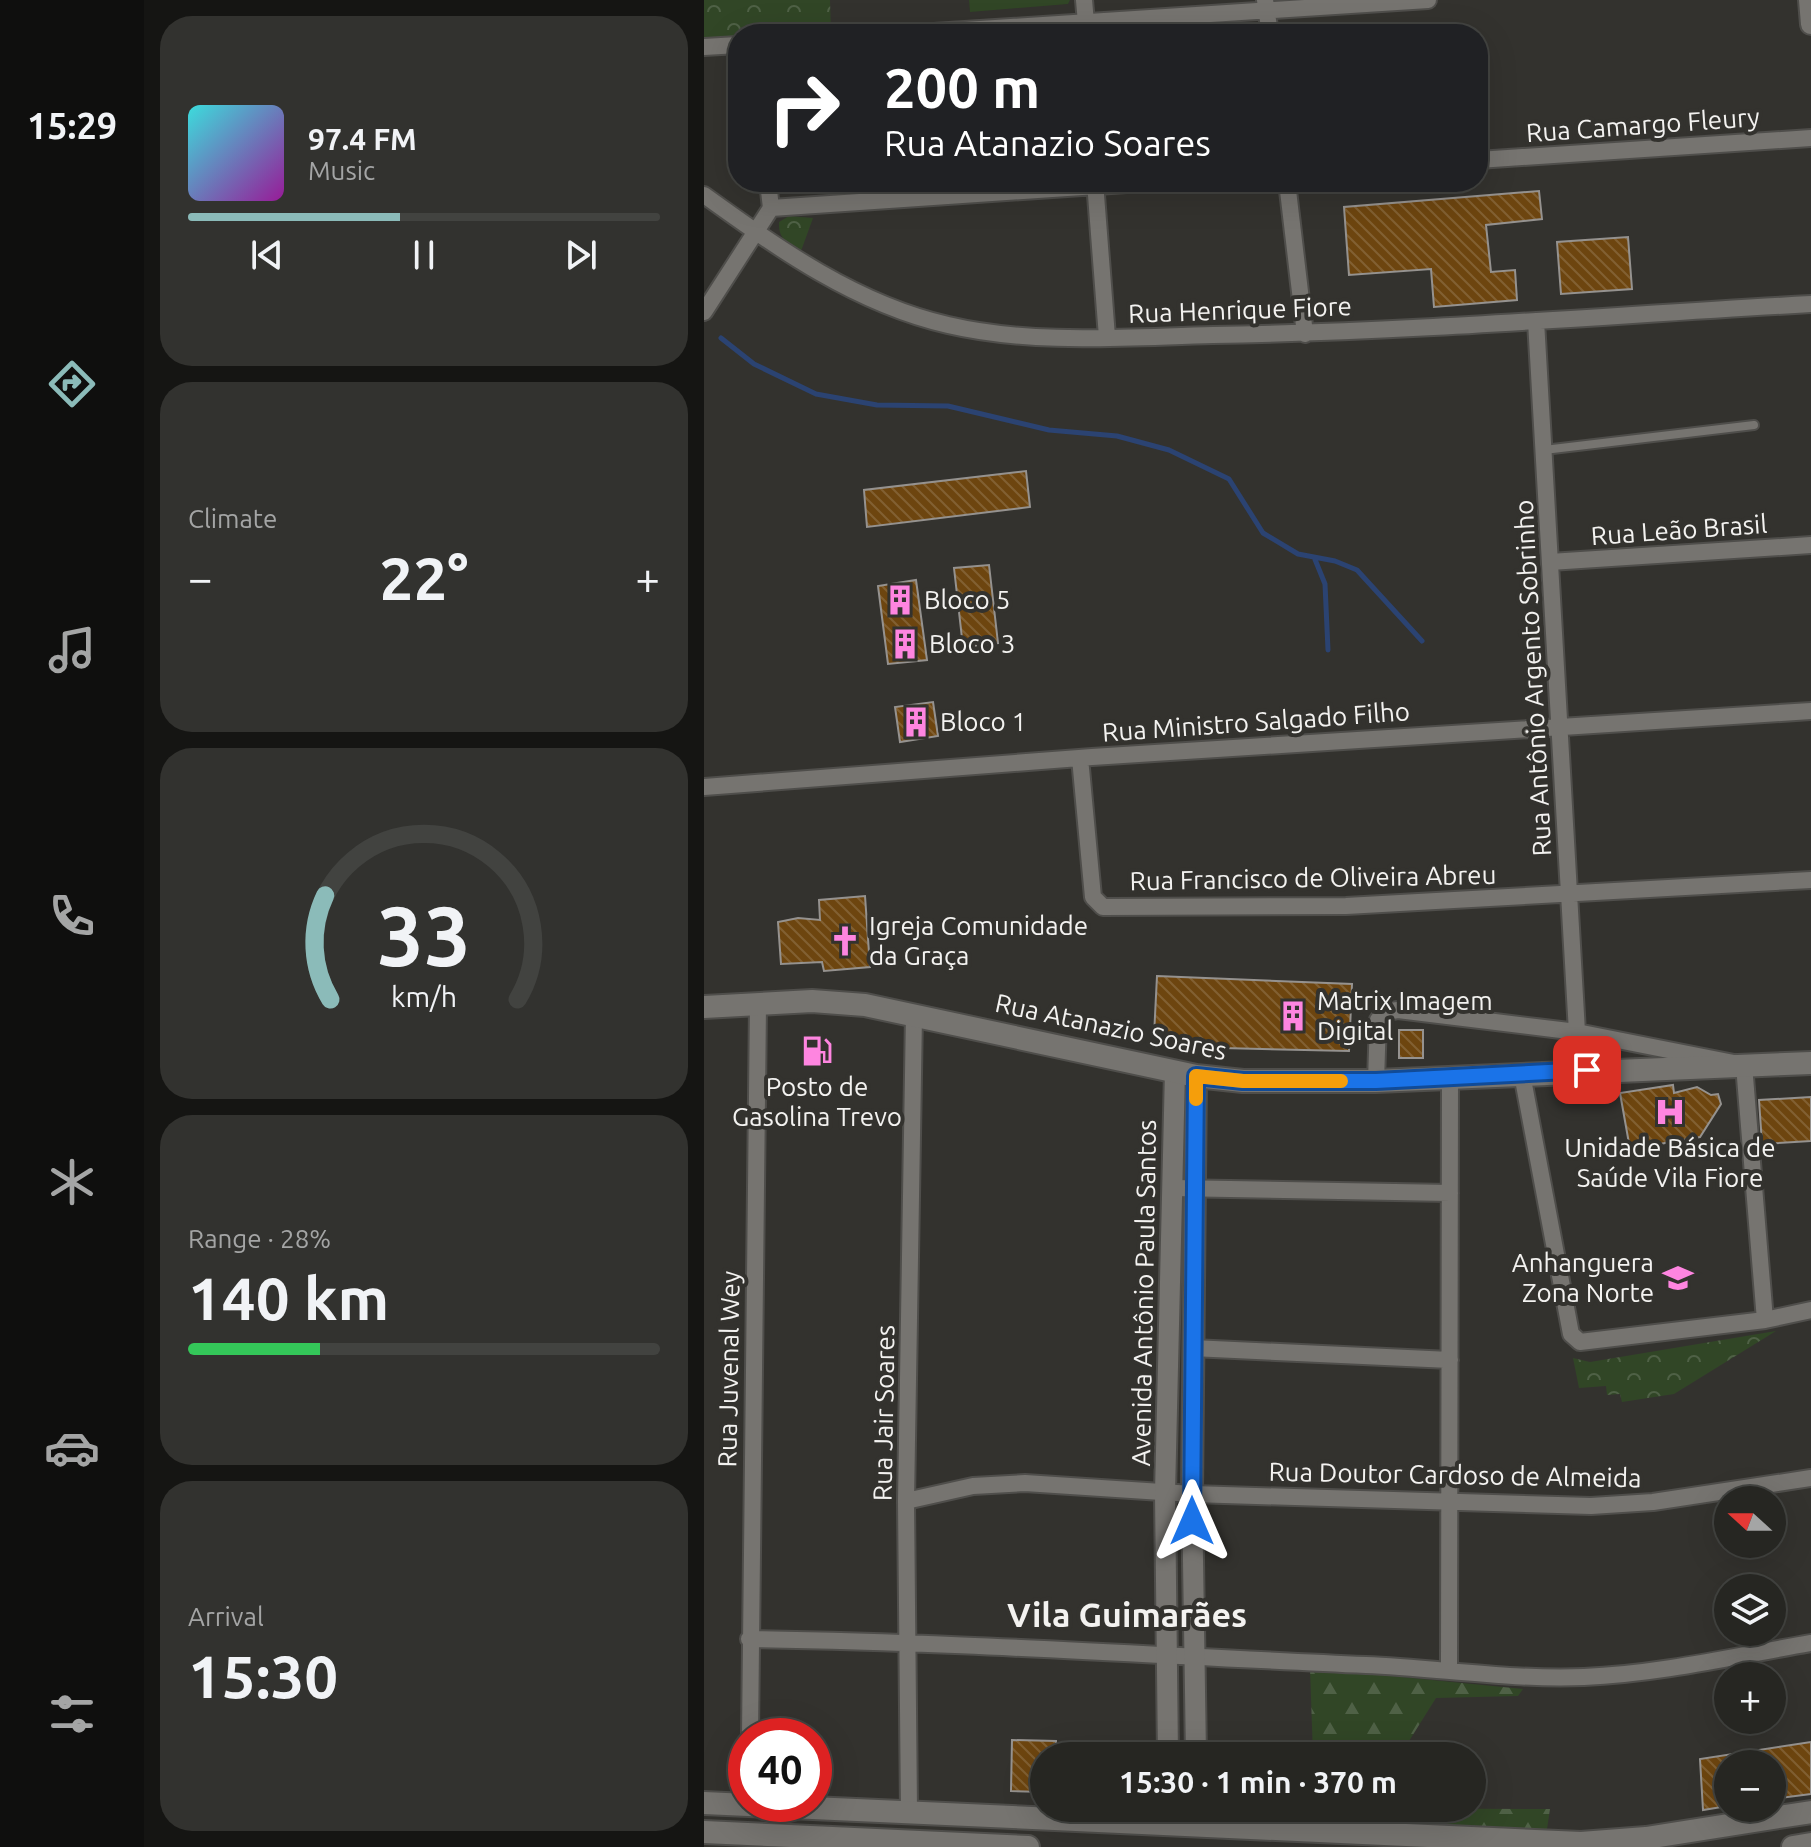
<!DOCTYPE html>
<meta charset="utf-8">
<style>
body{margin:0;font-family:Ubuntu,sans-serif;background:#32322f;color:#f1f3f6;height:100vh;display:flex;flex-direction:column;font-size:30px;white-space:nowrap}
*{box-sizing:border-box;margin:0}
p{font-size:26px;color:#a4a5a5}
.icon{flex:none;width:44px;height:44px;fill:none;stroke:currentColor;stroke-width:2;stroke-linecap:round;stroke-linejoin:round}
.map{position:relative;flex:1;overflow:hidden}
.drawer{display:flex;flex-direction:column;gap:16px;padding:16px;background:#151513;width:560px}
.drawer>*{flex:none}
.hud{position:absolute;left:24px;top:24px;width:760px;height:168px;border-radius:32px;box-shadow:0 8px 32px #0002,0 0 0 2px #424340;background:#202124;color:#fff;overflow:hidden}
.needle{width:52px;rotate:291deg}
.buttons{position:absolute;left:1010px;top:1486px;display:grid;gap:16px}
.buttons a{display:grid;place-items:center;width:72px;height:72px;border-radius:50%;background:#262622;box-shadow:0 8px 32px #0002,0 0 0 2px #424340;font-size:40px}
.speed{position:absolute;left:24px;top:1718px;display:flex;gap:16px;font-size:40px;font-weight:700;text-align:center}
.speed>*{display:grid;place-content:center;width:104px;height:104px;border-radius:50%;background:#262622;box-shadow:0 8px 32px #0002,0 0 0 2px #424340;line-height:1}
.speed .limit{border:12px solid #d22;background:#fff;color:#111}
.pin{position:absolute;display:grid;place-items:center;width:68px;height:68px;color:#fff;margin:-34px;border-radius:16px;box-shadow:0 4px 12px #0006}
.me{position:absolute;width:88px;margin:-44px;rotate:0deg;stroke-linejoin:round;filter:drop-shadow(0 0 6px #0008)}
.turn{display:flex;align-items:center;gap:28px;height:168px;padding:0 24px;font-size:36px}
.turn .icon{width:104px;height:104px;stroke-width:2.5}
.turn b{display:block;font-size:56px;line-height:68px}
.big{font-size:60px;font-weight:700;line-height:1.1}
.drawer .card{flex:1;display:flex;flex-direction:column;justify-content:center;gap:12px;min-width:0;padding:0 28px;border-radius:32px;background:#32322f}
.drawer .dial{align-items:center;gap:0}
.dial svg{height:208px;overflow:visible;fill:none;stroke:#424340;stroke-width:7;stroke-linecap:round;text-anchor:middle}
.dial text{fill:#f1f3f6;stroke:none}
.song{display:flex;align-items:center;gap:24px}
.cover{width:96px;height:96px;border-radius:12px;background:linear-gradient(135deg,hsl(180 70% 55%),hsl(300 70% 35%))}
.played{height:8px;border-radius:4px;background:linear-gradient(90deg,#8bbbb9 45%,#424340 45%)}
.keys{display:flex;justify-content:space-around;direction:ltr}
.heat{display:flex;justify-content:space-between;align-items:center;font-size:44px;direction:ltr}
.charge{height:12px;border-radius:6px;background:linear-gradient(90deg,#34c759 28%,#424340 0)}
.trip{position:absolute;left:326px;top:1742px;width:456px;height:80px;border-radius:40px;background:#262622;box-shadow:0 8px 32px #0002,0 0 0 2px #424340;font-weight:700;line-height:80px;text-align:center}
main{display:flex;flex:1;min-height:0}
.tabs{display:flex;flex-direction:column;width:144px;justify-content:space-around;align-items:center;background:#0f0f0e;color:#a4a5a5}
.tabs .icon{width:56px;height:56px}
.tabs .active{color:#8bbbb9}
.tabs b{font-size:36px;color:#f1f3f6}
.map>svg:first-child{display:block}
</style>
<main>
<nav class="tabs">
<b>15:29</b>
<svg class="icon active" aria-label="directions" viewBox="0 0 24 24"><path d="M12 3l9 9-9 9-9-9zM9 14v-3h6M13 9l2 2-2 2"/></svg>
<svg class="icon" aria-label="music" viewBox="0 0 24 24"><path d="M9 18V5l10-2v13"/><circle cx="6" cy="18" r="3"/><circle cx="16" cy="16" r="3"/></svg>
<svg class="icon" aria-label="phone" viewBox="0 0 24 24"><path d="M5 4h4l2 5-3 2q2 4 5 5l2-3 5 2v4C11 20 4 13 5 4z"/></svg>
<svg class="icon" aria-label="climate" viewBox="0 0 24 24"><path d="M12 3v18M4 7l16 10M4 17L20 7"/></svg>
<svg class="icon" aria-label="car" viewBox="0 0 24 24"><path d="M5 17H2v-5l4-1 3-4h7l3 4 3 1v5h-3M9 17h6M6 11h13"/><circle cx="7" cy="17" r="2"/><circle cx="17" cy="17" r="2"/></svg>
<svg class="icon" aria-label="filters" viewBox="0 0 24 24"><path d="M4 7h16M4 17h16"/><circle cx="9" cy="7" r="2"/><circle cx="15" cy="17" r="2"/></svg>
</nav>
<section class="drawer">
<div class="card">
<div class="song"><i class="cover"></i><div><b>97.4 FM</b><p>Music</p></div></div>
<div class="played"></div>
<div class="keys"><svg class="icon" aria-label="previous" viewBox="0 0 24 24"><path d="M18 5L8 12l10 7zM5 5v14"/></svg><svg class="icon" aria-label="pause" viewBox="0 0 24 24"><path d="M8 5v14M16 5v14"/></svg><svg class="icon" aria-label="next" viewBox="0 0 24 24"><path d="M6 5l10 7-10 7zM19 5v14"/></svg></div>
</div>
<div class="card"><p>Climate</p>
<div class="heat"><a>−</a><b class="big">22°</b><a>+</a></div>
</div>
<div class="card dial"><svg viewBox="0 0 100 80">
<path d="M14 69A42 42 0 1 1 86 69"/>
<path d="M14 69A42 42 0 0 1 12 29" stroke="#8bbbb9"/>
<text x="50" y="56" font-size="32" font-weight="700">33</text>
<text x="50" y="72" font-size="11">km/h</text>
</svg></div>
<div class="card"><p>Range · 28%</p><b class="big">140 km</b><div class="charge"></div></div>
<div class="card"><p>Arrival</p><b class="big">15:30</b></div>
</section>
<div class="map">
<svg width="1107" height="1847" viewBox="0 0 1107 1847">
<defs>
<pattern id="forest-firs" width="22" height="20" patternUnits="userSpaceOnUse" patternTransform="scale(2)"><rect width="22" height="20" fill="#314626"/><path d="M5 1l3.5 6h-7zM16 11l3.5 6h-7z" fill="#4f6146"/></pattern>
<pattern id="park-crowns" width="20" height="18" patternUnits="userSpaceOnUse" patternTransform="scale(2)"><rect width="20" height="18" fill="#314626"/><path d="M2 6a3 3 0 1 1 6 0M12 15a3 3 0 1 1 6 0" fill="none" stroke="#4f6146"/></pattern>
<pattern id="building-back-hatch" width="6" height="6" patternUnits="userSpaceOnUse" patternTransform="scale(2)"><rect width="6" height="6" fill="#6d450f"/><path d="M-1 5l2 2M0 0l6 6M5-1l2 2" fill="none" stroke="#826032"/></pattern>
</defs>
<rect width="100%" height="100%" fill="#33322e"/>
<path fill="#314626" d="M265,0H366L364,4L266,12Z"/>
<path fill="url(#forest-firs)" d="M606,1668L819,1689L814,1696L732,1698L700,1749L713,1756H609Z
M623,1808L846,1809L843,1829L662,1826Z"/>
<path fill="url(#park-crowns)" d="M0,0H126L127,34H34V43L0,46Z
M85,216L109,218L97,251C84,244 74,239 75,222Z
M1072,1331L970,1394L918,1402L916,1394L903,1395L902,1386L875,1388L869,1358L886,1362Z"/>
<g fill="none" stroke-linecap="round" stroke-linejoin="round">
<path stroke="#2b4372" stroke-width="5" d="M17,338L50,364L112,394L173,405L244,406L345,430L413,436L465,450L525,479L559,533L594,554L631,561L653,570L718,641
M610,557L621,584L624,650"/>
</g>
<path fill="url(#building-back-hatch)" stroke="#95928f" stroke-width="2" d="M835,191L838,219L782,225L787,272L811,270L813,300L730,307L727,269L645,275L640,207Z
M924,237L928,289L857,294L853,242Z
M322,471L326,507L163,527L160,490Z
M285,565L294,643L259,647L250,568Z
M212,580L223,660L184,664L174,586Z
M229,702L234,736L196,742L191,707Z
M161,896L166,967L120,971L118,962L77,964L74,922L94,918L116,920L115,900Z
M453,976L648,984L645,1051L518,1048L450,1036Z
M695,1030H719V1058H695Z
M969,1085L970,1093L993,1087L1007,1095L1014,1094L1017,1104L996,1137L926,1149L916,1093Z
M1107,1097V1141L1058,1144L1055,1100Z
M308,1740L352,1741V1756H340V1792L307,1791Z
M1107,1742V1794L1068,1799V1764H1024V1806L999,1810L996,1759Z"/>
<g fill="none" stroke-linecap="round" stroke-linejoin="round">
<g stroke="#4f4e4b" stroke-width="12">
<path id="service" d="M840,450L1050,425"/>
</g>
<g stroke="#4f4e4b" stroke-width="20">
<path id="minor" d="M380,0L383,34
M561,0L566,34
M199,34L724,0
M0,47L34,45
M774,160L1107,138
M391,182L403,337
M583,182L601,334
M0,195C75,249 152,304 244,325C329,345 422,337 509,335C709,332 908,315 1107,304
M67,208L452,182
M0,312L67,208L64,182
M832,321L873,1032
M846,562L1107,545
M376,758L389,897L399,907L642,906L1107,880
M0,787L388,757L1107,711
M818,1074L867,1334L876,1342L1061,1320L1107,1310
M672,1081L674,1020L681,1012L694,1010L873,1032L1040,1065L1061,1320
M469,1188L746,1193
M488,1348L746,1360
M202,1501L269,1486L321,1483L488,1494L887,1506L949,1502L1107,1478
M45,1639C251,1642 457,1656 662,1665C734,1668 808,1680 880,1677C955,1674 1032,1656 1107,1643
M745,1668L746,1078
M46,1736L54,1004
M205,1812L202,1501L210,1014"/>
</g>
<g stroke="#4f4e4b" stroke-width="24">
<path id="tertiary" d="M1105,0L1107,24
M464,1756L461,1493L471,1071
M492,1756L488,1494L492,1076
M494,1808V1825"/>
</g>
<g stroke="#4f4e4b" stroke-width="26">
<path id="secondary" d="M0,1007L108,1001L161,1005L492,1076L539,1081H672L1107,1063
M0,1803L877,1843L942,1838L1107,1812
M0,1832L324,1847
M1089,1847L1107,1844"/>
</g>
<use href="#service" stroke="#767470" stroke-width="8"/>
<use href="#minor" stroke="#767470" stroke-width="16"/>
<use href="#tertiary" stroke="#767470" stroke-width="20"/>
<use href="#secondary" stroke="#767470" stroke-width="22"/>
</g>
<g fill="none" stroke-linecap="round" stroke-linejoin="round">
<g stroke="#114b97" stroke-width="20">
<path id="route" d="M488,1521L492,1076L539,1081H672L883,1070"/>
</g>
<use href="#route" stroke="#1a73e8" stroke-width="14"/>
<path stroke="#f59e0b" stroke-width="14" d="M492,1099V1076L539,1081H637"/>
</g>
<defs>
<g id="building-bare" transform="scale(2.4)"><path d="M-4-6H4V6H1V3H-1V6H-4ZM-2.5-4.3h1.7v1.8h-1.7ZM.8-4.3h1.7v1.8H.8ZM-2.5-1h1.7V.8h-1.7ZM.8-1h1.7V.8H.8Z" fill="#fe85e0" stroke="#33322e" stroke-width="2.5" paint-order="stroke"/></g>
<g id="church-bare" transform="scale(2.4)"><path d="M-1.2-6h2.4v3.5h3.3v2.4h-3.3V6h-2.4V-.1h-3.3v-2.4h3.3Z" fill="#fe85e0" stroke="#33322e" stroke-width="2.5" paint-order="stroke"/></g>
<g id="fuel-bare" transform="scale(2.4)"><path d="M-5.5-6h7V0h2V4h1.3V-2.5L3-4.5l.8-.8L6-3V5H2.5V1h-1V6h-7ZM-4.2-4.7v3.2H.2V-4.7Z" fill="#fe85e0" stroke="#33322e" stroke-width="2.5" paint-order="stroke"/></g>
<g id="hospital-bare" transform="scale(2.4)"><path d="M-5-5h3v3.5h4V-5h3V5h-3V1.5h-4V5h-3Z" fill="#fe85e0" stroke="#33322e" stroke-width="2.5" paint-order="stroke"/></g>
<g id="university-bare" transform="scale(2.4)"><path d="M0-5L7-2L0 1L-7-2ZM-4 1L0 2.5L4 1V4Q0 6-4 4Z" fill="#fe85e0" stroke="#33322e" stroke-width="2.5" paint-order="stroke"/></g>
</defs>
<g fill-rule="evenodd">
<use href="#building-bare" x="196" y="600"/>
<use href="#building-bare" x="201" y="644"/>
<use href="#building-bare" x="212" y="722"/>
<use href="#church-bare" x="141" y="941"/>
<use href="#building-bare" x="589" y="1016"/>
<use href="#fuel-bare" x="113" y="1051"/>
<use href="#hospital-bare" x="966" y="1112"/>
<use href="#university-bare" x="974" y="1278"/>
</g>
<g text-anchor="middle" stroke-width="8" stroke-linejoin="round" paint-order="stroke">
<g font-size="26" fill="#f3f2f0" stroke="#33322e">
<text transform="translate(939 125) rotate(-4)" y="9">Rua Camargo Fleury</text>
<text transform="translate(536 310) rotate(-2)" y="9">Rua Henrique Fiore</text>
<text transform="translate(975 530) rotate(-4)" y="9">Rua Leão Brasil</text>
<text transform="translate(829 678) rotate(-93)" y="9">Rua Antônio Argento Sobrinho</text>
<text transform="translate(552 722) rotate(-4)" y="9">Rua Ministro Salgado Filho</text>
<text transform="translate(609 878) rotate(-1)" y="9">Rua Francisco de Oliveira Abreu</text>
<text transform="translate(407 1027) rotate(12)" y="9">Rua Atanazio Soares</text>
<text transform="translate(440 1293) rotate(-89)" y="9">Avenida Antônio Paula Santos</text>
<text transform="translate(25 1369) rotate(-89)" y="9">Rua Juvenal Wey</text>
<text transform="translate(180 1413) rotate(-89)" y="9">Rua Jair Soares</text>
<text transform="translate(751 1475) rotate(1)" y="9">Rua Doutor Cardoso de Almeida</text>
</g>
<g font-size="26" fill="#f3f2f0" stroke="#33322e" text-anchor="start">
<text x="220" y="609">Bloco 5</text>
<text x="225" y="653">Bloco 3</text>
<text x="236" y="731">Bloco 1</text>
<text x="165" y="935">Igreja Comunidade<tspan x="165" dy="30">da Graça</tspan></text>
<text x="613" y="1010">Matrix Imagem<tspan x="613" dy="30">Digital</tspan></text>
<text x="113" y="1096" text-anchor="middle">Posto de<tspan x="113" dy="30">Gasolina Trevo</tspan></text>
<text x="966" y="1157" text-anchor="middle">Unidade Básica de<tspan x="966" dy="30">Saúde Vila Fiore</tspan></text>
<text x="950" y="1272" text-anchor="end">Anhanguera<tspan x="950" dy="30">Zona Norte</tspan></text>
</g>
<g font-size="34" font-weight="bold" fill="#f3f2f0" stroke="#33322e">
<text x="423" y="1627">Vila Guimarães</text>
</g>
</g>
</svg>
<div class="buttons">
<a><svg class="needle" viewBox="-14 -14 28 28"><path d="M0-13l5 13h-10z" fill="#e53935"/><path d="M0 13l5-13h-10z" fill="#a4a5a5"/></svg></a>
<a><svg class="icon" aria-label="layers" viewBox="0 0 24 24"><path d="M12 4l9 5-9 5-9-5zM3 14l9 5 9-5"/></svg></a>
<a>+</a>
<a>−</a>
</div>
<div class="speed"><div class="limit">40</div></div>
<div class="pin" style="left:883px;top:1070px;background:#d93025"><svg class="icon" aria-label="arrive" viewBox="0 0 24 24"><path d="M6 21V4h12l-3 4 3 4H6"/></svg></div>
<svg class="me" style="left:488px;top:1521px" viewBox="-20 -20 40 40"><path d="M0-17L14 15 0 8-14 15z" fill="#1a73e8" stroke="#fff" stroke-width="4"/></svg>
<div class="trip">15:30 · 1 min · 370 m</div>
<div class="hud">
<div class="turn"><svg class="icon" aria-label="right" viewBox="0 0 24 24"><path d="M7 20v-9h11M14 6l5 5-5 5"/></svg><div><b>200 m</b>Rua Atanazio Soares</div></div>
</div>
</div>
</main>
